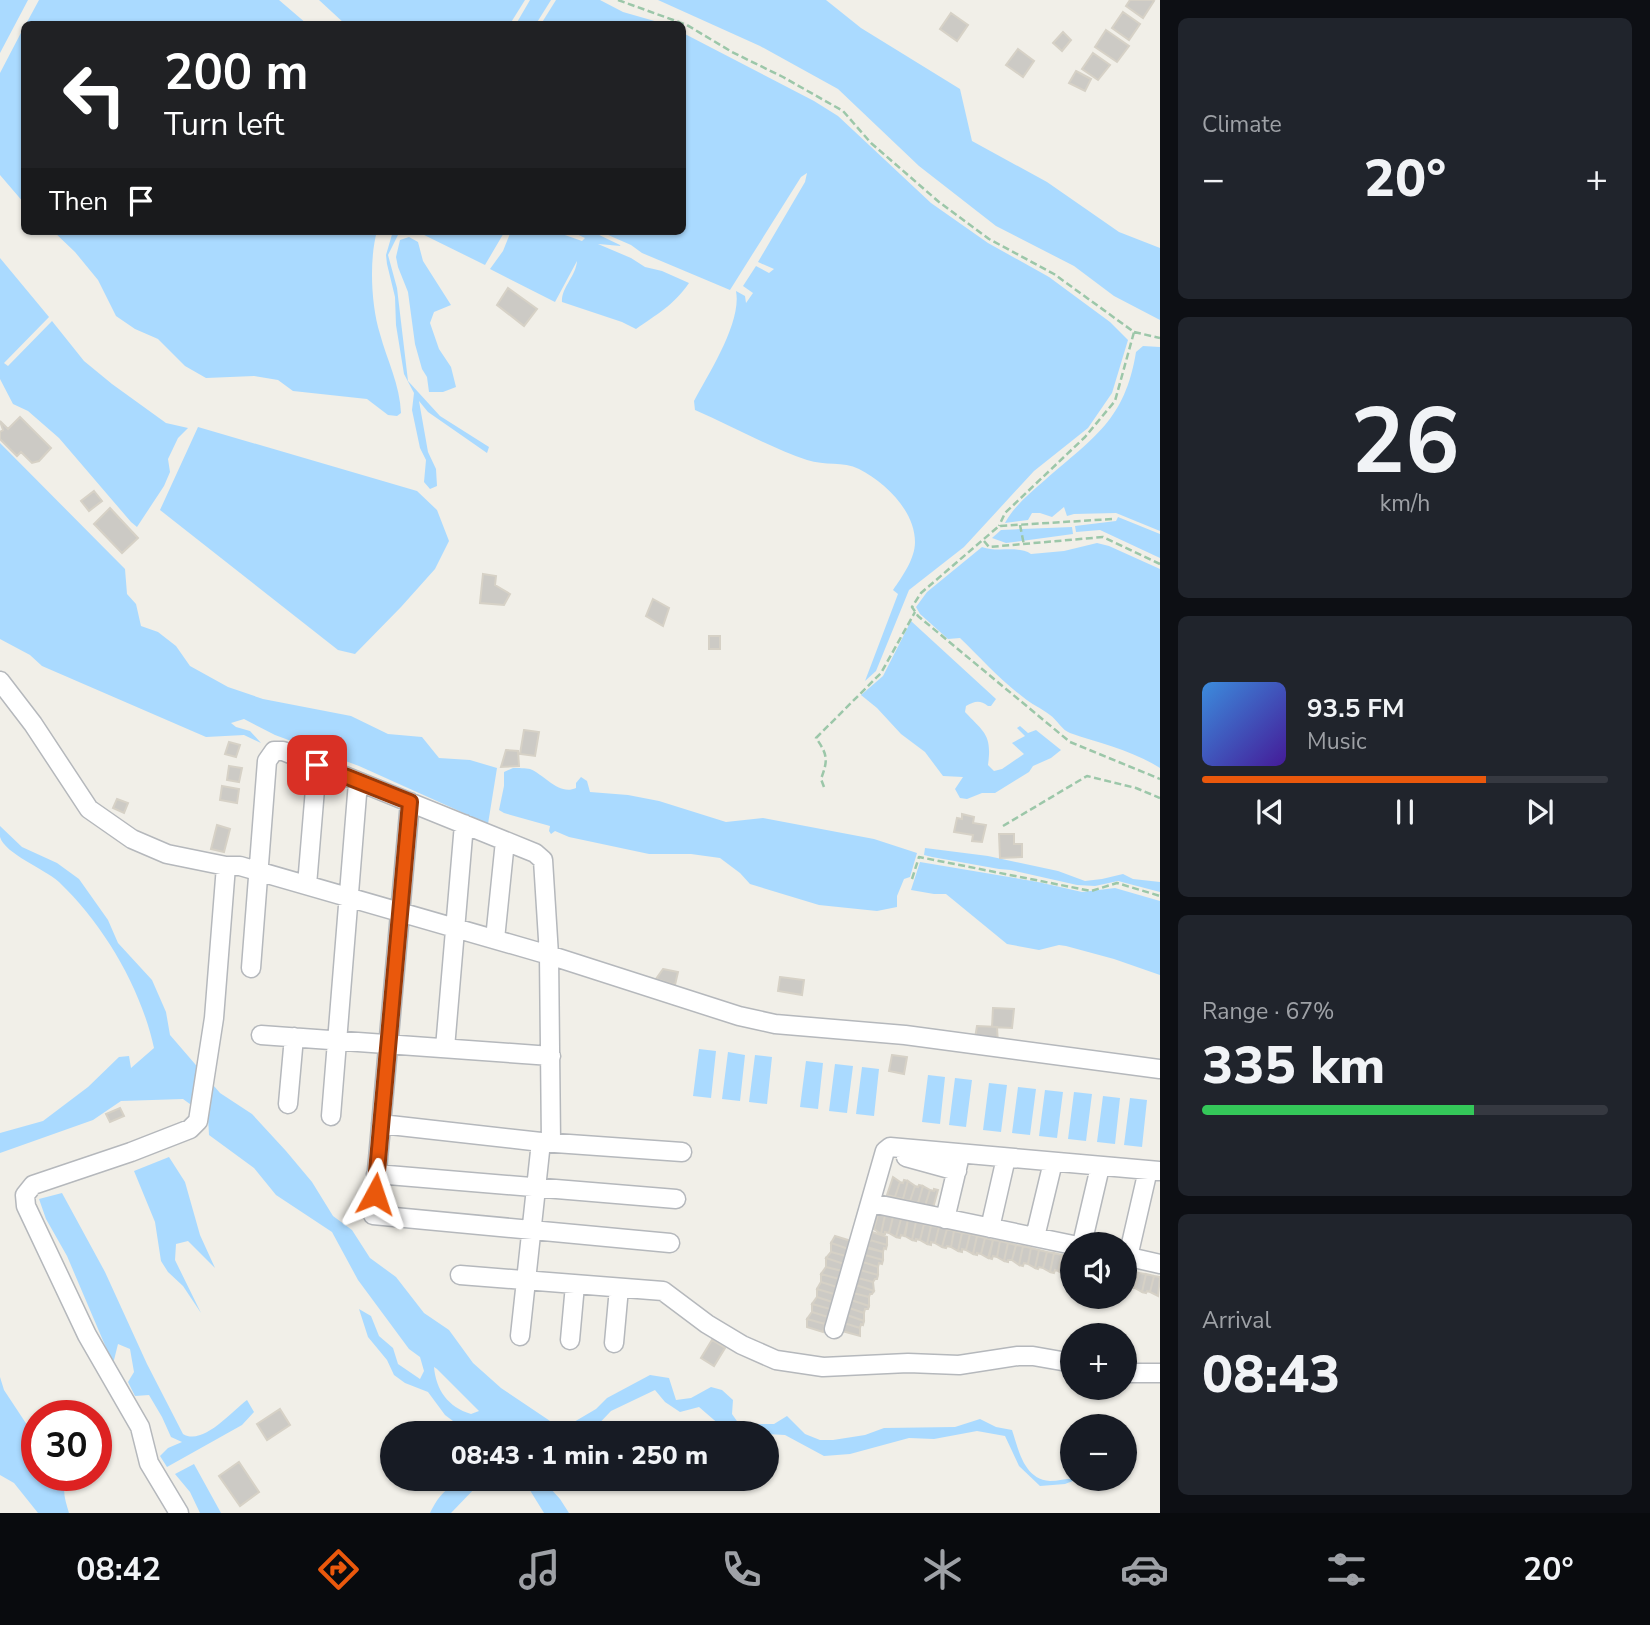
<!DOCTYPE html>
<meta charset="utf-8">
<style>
body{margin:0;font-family:"Nunito Sans",sans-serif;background:#20242c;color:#f1f3f6;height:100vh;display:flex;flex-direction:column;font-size:26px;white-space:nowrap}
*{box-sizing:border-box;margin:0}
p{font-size:23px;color:#9ea1a6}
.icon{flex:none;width:38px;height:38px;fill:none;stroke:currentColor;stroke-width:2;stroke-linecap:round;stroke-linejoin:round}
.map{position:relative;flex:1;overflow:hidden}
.sheet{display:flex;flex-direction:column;gap:18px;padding:18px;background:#0d0f14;width:490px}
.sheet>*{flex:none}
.hud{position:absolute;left:21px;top:21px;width:665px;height:214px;border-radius:10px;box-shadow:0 2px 5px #0004;background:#202124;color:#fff;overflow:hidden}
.fabs{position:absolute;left:1060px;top:1232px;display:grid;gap:14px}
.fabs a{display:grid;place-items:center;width:77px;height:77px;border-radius:50%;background:#171b24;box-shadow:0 2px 5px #0004;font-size:35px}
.speed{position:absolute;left:21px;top:1400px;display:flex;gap:14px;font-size:35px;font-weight:700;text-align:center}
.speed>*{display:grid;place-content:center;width:91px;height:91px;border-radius:50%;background:#171b24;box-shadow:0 2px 5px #0004;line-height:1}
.speed .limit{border:10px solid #d22;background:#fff;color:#111}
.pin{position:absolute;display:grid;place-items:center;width:60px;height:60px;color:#fff;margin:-30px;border-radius:14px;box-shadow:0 4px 10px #0006}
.me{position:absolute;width:77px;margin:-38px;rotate:5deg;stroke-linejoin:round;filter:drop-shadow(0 0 5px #0008)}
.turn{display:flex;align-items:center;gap:24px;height:147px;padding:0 28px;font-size:32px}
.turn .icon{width:91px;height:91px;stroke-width:2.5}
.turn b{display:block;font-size:49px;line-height:60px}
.then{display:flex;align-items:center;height:66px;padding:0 28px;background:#0003;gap:14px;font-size:26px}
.big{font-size:52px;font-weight:800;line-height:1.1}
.sheet .widget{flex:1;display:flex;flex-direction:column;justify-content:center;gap:10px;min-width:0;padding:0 24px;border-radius:10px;background:#20242c}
.sheet .dial{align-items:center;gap:0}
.dial b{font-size:91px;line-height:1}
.song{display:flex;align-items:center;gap:21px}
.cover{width:84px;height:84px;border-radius:10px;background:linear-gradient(135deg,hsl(210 70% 55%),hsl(260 70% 35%))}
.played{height:7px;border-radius:4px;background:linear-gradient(90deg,#ea580c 70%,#363941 70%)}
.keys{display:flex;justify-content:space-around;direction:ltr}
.heat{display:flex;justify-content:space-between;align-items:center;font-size:38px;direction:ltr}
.charge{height:10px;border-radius:5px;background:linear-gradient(90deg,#34c759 67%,#363941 0)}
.trip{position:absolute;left:380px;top:1421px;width:399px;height:70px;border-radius:35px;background:#171b24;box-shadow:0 2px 5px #0004;font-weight:800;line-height:70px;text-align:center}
.tabs{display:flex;height:112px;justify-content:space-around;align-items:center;background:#090b0e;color:#9ea1a6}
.tabs .icon{width:49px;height:49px}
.tabs .selected{color:#ea580c}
.tabs b{font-size:32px;color:#f1f3f6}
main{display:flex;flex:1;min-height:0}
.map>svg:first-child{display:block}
</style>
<main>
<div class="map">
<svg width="1160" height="1513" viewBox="0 0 1160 1513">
<rect width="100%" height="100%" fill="#f1efe8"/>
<path fill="#aadaff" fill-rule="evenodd" d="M0,0H28L0,53Z
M39,0H279L307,24H26Z
M319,0H525L510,24H345Z
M530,0H551L536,24H516Z
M556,0H600L623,12L665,24H541Z
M658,0H826L861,28L960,89L972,141L1047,182L1119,232L1160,248V320L1114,296L1074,266L996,226L919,166L838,89L760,46Z
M24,27V203L0,175V73Z
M683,33L814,101L838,116L931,203L988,243L1049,277L1110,322L1128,340L1112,393L1088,428L1034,471L964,547L909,590L876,671L865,681L898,594L893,590C902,577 915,559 915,542C915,511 885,482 859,469C843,461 825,466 807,460C769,447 732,426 695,410L694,401C709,373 742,322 736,291L745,296L746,303L753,293L743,286L756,266L769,273L774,269L758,262L805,182L807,173L801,177L730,290L642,253L631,245L599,231H682Z
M53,231H377C369,260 371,305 380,334C387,360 400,385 401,413L397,416L388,415L367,399L293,391L278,380L254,376L206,378L185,366L158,339L135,329L116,316L98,280L75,252Z
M393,231H400L388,255L397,288L408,381L440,416L489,447L487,453L428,412L419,401L428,452L436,469L437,486L430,489L424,482L426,460L420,448L412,410L414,393L404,374L396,325L395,297L387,264L386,255Z
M416,231H505L485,265Z
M511,231H562V234L582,241L585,238L570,231H591L622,246L598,244L631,258L645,267L662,271L689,283C673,306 657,314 636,329L622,322L562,302C561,288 576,276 577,261L555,302L490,269L503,251Z
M409,237L418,242L423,261L451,305L434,312L430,323L439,349L451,367L456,387L443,392H429L427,377L422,369L415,344L408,292L398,267L396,257L400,240Z
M0,258L49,317L4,363L8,366L52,321L84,361L112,384L166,423L188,428L178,438L168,459L170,472L164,486L137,527L131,522L59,438L28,411L13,404L0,379Z
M1143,346L1160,347V531L1116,513L1074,514L1067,516L1064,507L1052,517L1040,513H1032L1028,520L1005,523C1014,506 1030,493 1045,480C1094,437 1125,420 1136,352Z
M198,427L417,491L437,510L449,541L435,569L401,607L355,654L338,650L160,510Z
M0,443L125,569L127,594L136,604L141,626L158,632L176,646L190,666L228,687L263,699L351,716L388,734L422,737L439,758L470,760L497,768L488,824L359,766L275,735L244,719L231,723L236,727L250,731L261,743L244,735L206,737L42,666L30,655L0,639Z
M1118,517L1160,534V558L1100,530L1076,532L1075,526L1116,521Z
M1072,527L1073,534L1006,543L992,538L1001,530Z
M1097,543L1109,546L1160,569V768C1134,751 1099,743 1070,733C1062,730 1057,720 1050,715C1041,708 1031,704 1023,697C1000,680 981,658 960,638L948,639L920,614L916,607L927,592L982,547C997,553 1019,545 1031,554L1064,551Z
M911,621L996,699L991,706H988C979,699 974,702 966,706L965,712C985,733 992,735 988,765L994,771L1002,769L1024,754L1012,743L1025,736L1017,728L1020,726L1028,733L1036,730L1061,750L1051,758L1033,766L1029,772L995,793H982L967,799L960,798L955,789L963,777L943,776L925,752L901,734L877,708L861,695L883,676Z
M513,768C518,768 526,768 530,769C545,775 559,796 576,788V783L581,777L587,781L590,792L628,795L659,801L726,822L763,818L874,839L917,853L910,877L904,879L897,896V907L877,911L819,905L750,884L740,873L720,858L691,854H649L569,837L555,831L551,834L549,831L550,826L504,813L499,810L504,786V772Z
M0,826L22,847L57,863L79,879L108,920L118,943L152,980L166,1012L170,1035L220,1093L252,1114L286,1151L312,1182L333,1216L352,1230L370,1258L396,1277L424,1313L449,1330L473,1363L501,1388L562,1429L596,1409L607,1398L650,1375L669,1378L676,1400L691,1398L711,1387L722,1390L733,1400L732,1414L739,1424H774L787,1416L805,1434L820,1440H833L865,1435L884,1428L955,1427L980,1419L996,1427L1012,1430C1019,1451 1024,1479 1050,1481C1060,1481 1070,1477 1078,1479L1065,1484L1040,1486L1019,1466L1005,1436L977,1431L934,1439L909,1438L850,1454L824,1456L785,1435L728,1432L699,1407L680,1412L665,1402L655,1390L611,1411L590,1433H469L445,1415L428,1392L405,1383L394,1375L387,1360L368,1337L359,1309L371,1316L379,1336L393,1348L398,1364L420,1379L424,1371L420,1357L409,1349L358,1280L332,1232L276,1195L254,1168L209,1135L208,1117L183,1099L121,1101L93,1120L0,1153V1133L43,1121L88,1087L119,1057L129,1056L131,1068L154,1048C141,988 104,925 59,882C45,869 5,854 0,837C0,834 0,830 0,826ZM434,1367L437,1369L479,1411L471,1414C448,1407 436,1390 434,1367Z
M925,848L988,856L1058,871L1085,881L1102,879L1123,874L1133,879L1160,882V892L1118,881L1095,886L1077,885L1011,870L999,869L932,857L924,855Z
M920,862L1038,882L1082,892L1115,888L1160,901V975L1114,959L1066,946L1059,945L1039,950L1007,944L946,894H934L911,890Z
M699,1049L716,1051L711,1098L693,1096Z
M728,1052L745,1055L740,1101L722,1099Z
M755,1055L772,1057L767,1104L749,1102Z
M806,1061L823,1063L818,1109L800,1107Z
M835,1064L853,1066L847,1113L829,1111Z
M862,1067L879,1069L874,1116L856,1114Z
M928,1075L945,1077L940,1124L922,1122Z
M955,1078L972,1080L966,1127L949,1125Z
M989,1083L1007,1085L1001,1132L983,1130Z
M1018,1087L1036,1089L1030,1135L1012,1133Z
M1045,1090L1063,1092L1057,1138L1039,1136Z
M1074,1092L1092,1094L1086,1141L1068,1139Z
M1103,1096L1120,1098L1115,1144L1097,1142Z
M1130,1098L1147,1100L1142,1147L1124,1145Z
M169,1157L185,1182L200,1235L215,1268L188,1241L176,1244L175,1260L201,1313L183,1286L168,1272L161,1261L155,1222L134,1171Z
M62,1193L105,1272L147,1364L183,1434C203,1446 231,1412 247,1400L254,1412L242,1425L167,1467L160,1456L168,1448L182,1442L171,1437L162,1417L149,1395L135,1396L128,1382L134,1372L130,1349L118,1344L113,1364L67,1256L46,1219L39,1199Z
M0,1377L4,1390L37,1440V1475H70C60,1487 65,1499 69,1513H38L14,1483L0,1475Z
M194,1464L221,1513H200L190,1492L175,1474Z
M466,1479H480L478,1485L451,1513H430C439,1495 447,1486 466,1479Z
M523,1479H542L560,1499L569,1513H544Z"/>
<path fill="#cccac5" stroke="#d6d1c6" stroke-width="2" d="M1130,0H1152L1154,1L1143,18L1126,6Z
M1123,12L1140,24L1129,40L1112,28Z
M951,13L968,25L957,41L940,29Z
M1106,30L1129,46L1117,62L1095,47Z
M1063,32L1071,40L1062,51L1053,43Z
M1018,49L1034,61L1023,77L1006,65Z
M1093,53L1110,65L1098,80L1082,69Z
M1076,71L1091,79L1085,91L1069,83Z
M508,288L537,309L524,326L497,305Z
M20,417L51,448L39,461L32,463L21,452L17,456L0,439V432L3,430L0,421L8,429Z
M94,491L102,501L89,511L81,501Z
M110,508L138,538L122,553L94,524Z
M483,574L496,576L495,585L510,594L504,605L480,603Z
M653,599L669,608L663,626L646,616Z
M709,636H720V649H709Z
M524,730L539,732L535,756L520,754Z
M229,742L240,745L236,757L225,754Z
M506,750L518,751L519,766L501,767Z
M229,766L242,768L239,782L227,780Z
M222,786L239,789L237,803L220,800Z
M117,799L128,803L124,813L113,808Z
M962,814L974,817L973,823L986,825L982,842L972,841L973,835L954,832L957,818L962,819Z
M217,825L230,829L224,852L211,849Z
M999,834H1014V844H1022V857L1000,858Z
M663,969L678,972L675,985L656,979Z
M780,977L804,980L802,995L778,991Z
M993,1008L1014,1009L1012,1028L992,1027Z
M977,1026L997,1027L998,1045L974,1044Z
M892,1055L907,1057L904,1074L889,1071Z
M120,1108L124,1116L110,1122L106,1114Z
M893,1177L900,1182L895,1197L887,1195Z
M904,1180L908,1181L903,1199L895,1197L900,1182L903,1183Z
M908,1181L915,1186L910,1201L903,1199Z
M919,1185L923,1186L918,1203L910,1201L915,1186L918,1187Z
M923,1186L930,1190L925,1206L918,1203Z
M934,1189L938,1190L933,1208L925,1206L930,1190L934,1191Z
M878,1214L885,1215L881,1234L874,1229Z
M885,1215L893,1217L889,1233L885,1232V1234H881Z
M893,1217L901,1219L896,1237L889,1233Z
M901,1219L908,1220L904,1236L901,1235L900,1238L896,1237Z
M908,1220L916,1222L912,1240L905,1236Z
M916,1222L924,1224L920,1240L916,1239V1241L912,1240Z
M924,1224L931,1226L927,1244L920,1240Z
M931,1226L939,1227L935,1243L931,1242V1245L927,1244Z
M939,1227L947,1229L942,1247L935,1243Z
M947,1229L954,1231L951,1247L947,1246L946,1248L942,1247Z
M954,1231L962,1233L958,1251L951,1247Z
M872,1232L887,1237V1245L870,1240Z
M962,1233L970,1234L966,1250L962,1249V1252L958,1251Z
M970,1234L977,1236L973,1254L966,1250Z
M835,1236L851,1241L848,1249L831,1243Z
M977,1236L985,1238L981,1254L977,1253V1255L973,1254Z
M985,1238L993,1240L988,1258L981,1254Z
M870,1240L887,1245L886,1249L884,1248L883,1252L867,1247Z
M993,1240L1000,1241L997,1257L993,1256L992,1259L989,1258Z
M1000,1241L1008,1243L1004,1261L997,1257Z
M831,1243L849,1249L846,1256L831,1252Z
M1008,1243L1016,1245L1012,1260H1008V1262L1004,1261Z
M1016,1245L1023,1246L1019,1265L1012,1260Z
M1023,1246L1031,1248L1028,1264L1024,1263L1023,1266L1019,1265Z
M867,1248L883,1252V1260L865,1255Z
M1031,1248L1039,1250L1035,1268L1028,1264Z
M1039,1250L1047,1252L1043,1268L1039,1267L1038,1269L1035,1268Z
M831,1252L846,1256L844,1264L826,1258Z
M1047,1252L1054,1253L1050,1272L1043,1268Z
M1054,1253L1062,1255L1058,1271L1055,1270L1054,1273L1050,1272Z
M865,1255L883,1260L882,1264L879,1263L878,1267L863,1262Z
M1062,1255L1070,1257L1065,1275L1058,1271Z
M826,1258L844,1264L842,1271L826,1267Z
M863,1262L878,1267V1275L860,1270Z
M826,1267L842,1271L839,1279L821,1274Z
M860,1270L878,1275L877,1279H875L873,1282L858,1278Z
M1131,1271L1139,1273L1135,1288H1131V1290L1127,1289Z
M1139,1273L1146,1274L1142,1292L1135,1288Z
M821,1274L839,1279L837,1287L821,1282Z
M1146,1274L1154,1276L1150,1292L1147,1291L1146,1293L1142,1292Z
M1154,1276L1160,1277L1158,1296L1150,1292Z
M858,1278L873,1282L874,1291L856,1285Z
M821,1282L837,1287L834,1294L817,1289Z
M856,1285L874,1291L872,1294H870L869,1297L853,1293Z
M817,1289L834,1294L832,1302L817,1297Z
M853,1293L869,1297V1306L851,1300Z
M817,1297L832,1302L830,1309L812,1304Z
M851,1300L869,1306L868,1309H865L864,1313L849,1308Z
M812,1304L830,1309L828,1317L812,1312Z
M849,1308L864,1313V1321L847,1315Z
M812,1312L828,1317L825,1324L807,1319Z
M847,1315L864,1321L863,1325L861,1324L860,1328L844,1323Z
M807,1319L825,1324L823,1332L807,1327Z
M844,1323L860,1328V1336L842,1331Z
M712,1340L725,1348L714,1366L701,1358Z
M280,1409L290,1425L267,1440L257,1424Z
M239,1462L259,1492L240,1506L219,1476Z"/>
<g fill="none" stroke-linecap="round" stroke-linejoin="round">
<g stroke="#b5b8bc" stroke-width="21">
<path id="minor" d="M0,681L33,724L89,809L132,839L167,854L226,866H240L549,955L739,1016L775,1024L905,1035L1160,1069
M410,802L373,1215L670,1243
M307,885L317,765
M495,939L505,841
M251,968L267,761L274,751H283L535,853L543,860L549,955L551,1142
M261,1035L551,1056
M445,1048L464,824
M288,1104L294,1037
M331,1116L358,782
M381,1124L541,1142L682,1152
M906,1157L957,1171
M376,1174L676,1199
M871,1203L1073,1245
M945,1219L959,1160
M990,1228L1006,1158
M1035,1237L1053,1162
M1082,1244L1100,1167
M1125,1256L1160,1264
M1128,1257L1148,1170
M460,1275L663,1291L707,1324L742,1345L776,1360L823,1367L908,1363L959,1365L1018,1356H1033L1073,1363
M834,1329L885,1151L890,1147L1160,1171
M520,1336L541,1142
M570,1340L575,1285
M614,1343L619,1288
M1125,1373H1160
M179,1513L149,1463L140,1427L87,1335L26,1206L25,1195L33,1185L131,1152L190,1129L198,1121L214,1018L226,866"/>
</g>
<path stroke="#9cc7a9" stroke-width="2.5" stroke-dasharray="7 3.5" stroke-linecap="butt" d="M618,0L687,25L732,52L783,77L843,111L871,143L939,202L989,239L1054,274L1134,332L1115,401L1085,437L1005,513L999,526
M1134,332L1160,338
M1112,519L999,526L921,593L912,607L918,616L1070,742L1160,779
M1020,525L1024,545
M984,541L989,547L1103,537L1160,564
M824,787L821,779C828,760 828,755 816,738L881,673L915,612
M1003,826L1087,776L1136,788L1160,798
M912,879L919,857L1091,891L1117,883L1160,896"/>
<use href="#minor" stroke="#fff" stroke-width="18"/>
</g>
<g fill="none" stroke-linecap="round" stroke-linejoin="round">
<g stroke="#983908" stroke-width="18">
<path id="route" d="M317,765L410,802L375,1194"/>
</g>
<use href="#route" stroke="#ea580c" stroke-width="12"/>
</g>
</svg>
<div class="fabs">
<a><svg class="icon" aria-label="sound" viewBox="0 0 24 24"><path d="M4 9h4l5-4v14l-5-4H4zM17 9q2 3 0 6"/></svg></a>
<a>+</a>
<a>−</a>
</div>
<div class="speed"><div class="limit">30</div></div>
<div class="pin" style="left:317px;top:765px;background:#d93025"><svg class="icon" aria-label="arrive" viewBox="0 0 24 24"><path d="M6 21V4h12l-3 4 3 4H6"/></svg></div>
<svg class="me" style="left:375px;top:1194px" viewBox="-20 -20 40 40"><path d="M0-17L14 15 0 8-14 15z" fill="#ea580c" stroke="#fff" stroke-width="4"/></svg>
<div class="trip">08:43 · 1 min · 250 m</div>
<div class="hud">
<div class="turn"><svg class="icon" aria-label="left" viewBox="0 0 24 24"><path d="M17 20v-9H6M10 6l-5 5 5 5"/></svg><div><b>200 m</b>Turn left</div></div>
<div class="then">Then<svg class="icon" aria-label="arrive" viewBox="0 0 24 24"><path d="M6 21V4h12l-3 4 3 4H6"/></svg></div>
</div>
</div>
<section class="sheet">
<div class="widget"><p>Climate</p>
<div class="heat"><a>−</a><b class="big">20°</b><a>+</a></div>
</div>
<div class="widget dial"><b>26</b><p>km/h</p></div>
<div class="widget">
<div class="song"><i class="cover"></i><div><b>93.5 FM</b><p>Music</p></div></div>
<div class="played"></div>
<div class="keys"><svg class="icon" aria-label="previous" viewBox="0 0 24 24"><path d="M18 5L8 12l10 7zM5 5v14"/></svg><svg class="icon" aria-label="pause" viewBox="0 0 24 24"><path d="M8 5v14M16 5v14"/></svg><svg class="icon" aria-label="next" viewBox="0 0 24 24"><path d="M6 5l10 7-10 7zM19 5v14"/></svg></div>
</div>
<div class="widget"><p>Range · 67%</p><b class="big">335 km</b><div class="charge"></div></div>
<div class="widget"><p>Arrival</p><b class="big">08:43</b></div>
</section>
</main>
<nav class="tabs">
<b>08:42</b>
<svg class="icon selected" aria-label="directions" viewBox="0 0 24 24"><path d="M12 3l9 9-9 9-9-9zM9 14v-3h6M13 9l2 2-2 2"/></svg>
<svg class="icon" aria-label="music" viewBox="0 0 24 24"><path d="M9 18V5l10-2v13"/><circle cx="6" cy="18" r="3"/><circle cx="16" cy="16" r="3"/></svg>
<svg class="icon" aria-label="phone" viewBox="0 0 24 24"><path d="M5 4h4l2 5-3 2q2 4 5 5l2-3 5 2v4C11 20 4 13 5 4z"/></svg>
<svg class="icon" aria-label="climate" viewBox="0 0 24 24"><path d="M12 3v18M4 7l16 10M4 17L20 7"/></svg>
<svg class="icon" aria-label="car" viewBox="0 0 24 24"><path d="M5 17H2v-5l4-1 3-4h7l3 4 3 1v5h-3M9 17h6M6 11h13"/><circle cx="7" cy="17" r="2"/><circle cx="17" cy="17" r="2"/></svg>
<svg class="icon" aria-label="filters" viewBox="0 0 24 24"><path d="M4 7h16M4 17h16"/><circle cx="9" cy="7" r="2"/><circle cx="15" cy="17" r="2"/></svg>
<b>20°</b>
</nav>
